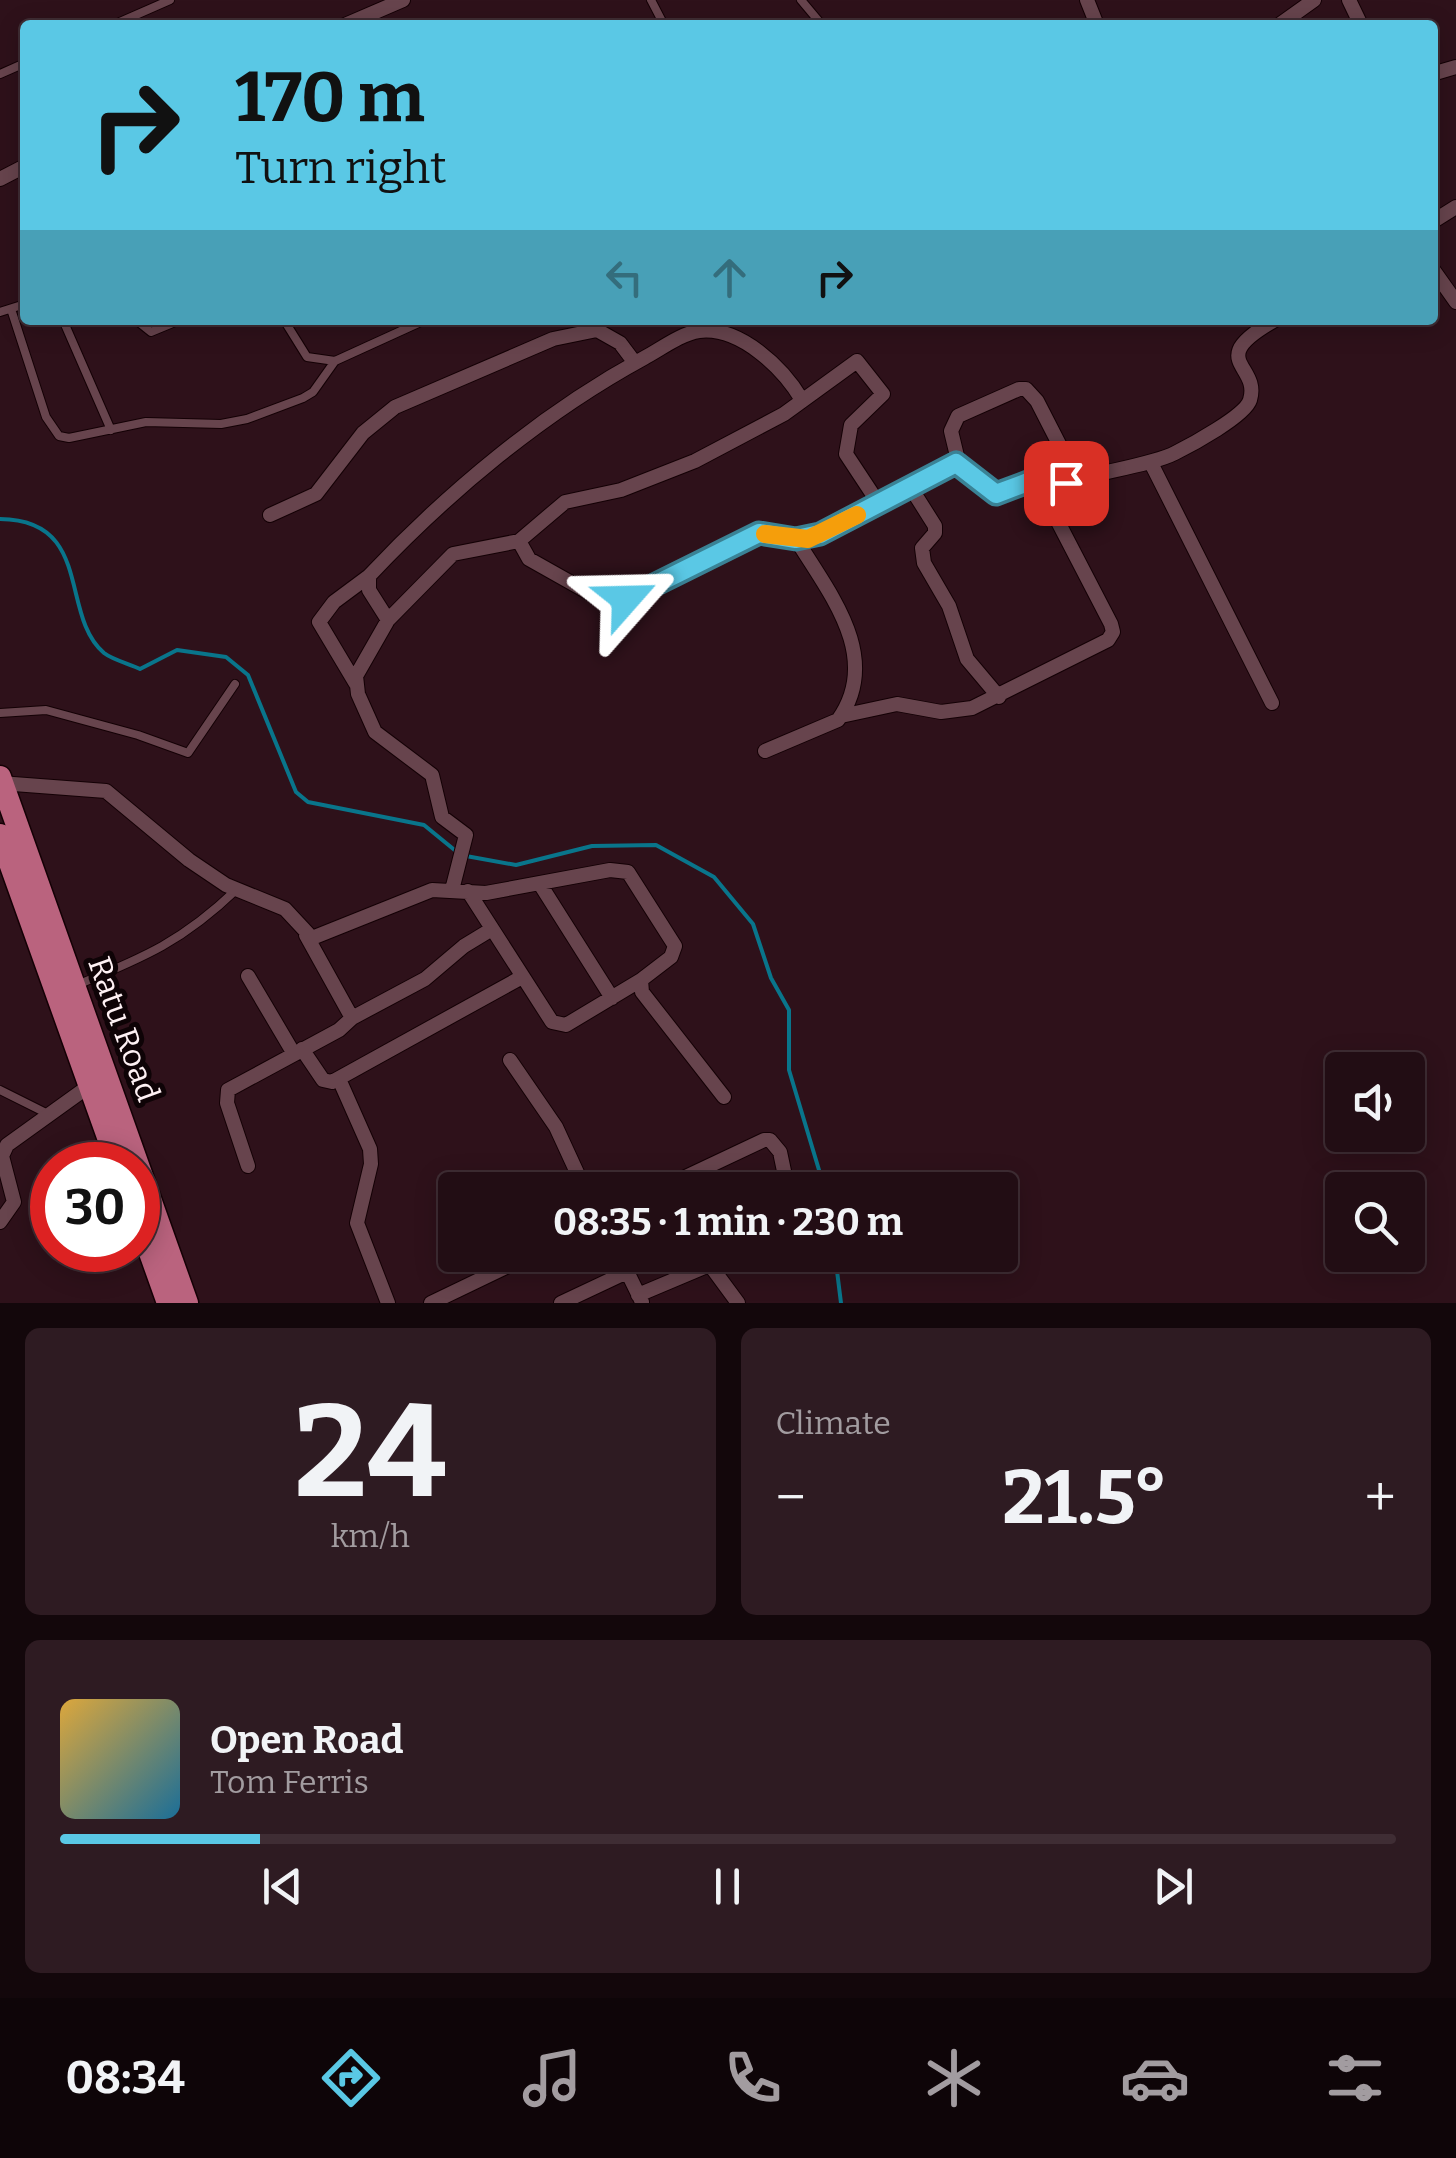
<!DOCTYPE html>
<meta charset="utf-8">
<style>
body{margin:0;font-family:Bitter,serif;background:#2e1b22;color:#f1f3f6;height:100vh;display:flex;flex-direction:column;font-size:38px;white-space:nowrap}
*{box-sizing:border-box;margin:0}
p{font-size:32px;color:#a29ca0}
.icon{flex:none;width:55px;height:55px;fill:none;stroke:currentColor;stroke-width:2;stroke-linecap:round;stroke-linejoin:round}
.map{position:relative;height:1303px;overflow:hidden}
.details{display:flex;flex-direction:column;gap:25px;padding:25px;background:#13070b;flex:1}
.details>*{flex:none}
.top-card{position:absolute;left:20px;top:20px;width:1418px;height:305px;border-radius:10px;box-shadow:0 5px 25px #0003,0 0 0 2px #3f2d34;background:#5ac8e5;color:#111;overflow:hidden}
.tools{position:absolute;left:1325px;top:1052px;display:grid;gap:20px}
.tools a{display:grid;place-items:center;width:100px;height:100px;border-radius:10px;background:#220d14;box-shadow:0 5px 25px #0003,0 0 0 2px #3f2d34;font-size:50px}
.speed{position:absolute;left:30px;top:1142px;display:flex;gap:20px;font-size:50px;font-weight:700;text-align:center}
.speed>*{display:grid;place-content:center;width:130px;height:130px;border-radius:50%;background:#220d14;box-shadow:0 5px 25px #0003,0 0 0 2px #3f2d34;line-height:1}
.speed .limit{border:15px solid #d22;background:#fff;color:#111}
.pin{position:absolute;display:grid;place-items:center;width:85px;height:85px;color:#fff;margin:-42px;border-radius:20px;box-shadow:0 5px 15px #0006}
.me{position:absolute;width:110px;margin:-55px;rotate:65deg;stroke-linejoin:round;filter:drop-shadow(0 0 8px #0008)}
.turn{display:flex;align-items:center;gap:35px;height:210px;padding:0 50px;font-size:45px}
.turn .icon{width:130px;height:130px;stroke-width:2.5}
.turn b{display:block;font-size:70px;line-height:85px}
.lanes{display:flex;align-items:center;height:95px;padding:0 50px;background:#0003;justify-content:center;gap:50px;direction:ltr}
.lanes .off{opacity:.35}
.big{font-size:75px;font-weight:700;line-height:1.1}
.details .card{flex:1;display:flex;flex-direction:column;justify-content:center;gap:15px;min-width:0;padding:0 35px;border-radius:15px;background:#2e1b22}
.details .dial{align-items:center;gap:0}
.dial b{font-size:130px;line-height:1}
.song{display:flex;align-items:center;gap:30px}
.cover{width:120px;height:120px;border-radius:15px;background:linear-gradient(135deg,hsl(40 70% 55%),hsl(200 70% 35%))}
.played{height:10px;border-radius:5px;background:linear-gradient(90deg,#5ac8e5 15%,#3f2d34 15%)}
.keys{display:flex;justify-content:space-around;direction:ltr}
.heat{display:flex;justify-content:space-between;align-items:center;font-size:55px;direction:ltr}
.details .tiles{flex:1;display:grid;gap:25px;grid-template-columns:1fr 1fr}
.card:last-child{grid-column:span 2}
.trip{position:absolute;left:438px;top:1172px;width:580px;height:100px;border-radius:10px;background:#220d14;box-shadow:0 5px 25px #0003,0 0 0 2px #3f2d34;font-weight:700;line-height:100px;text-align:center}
.tabs{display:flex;height:160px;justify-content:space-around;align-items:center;background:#0e0508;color:#a29ca0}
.tabs .icon{width:70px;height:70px}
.tabs .on{color:#5ac8e5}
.tabs b{font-size:45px;color:#f1f3f6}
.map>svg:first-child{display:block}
</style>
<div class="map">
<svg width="1456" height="1303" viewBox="0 0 1456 1303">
<rect width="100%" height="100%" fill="#2e111a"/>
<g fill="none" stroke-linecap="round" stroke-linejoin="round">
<path stroke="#09758b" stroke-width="4" d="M0,519C94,520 59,615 104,653C113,660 130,664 140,669L177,650L226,657L248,675L296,792L308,802L424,825L457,852
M466,856L516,865L592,846L656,845L714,877L753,924L771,978L789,1010V1070L825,1190
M835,1255L841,1303"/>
<g stroke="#140005" stroke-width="10">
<path id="lane" d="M651,0L664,25
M801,0L822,25
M113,25L170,0
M0,74L25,63
M11,309L46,417L59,436L69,438L146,422L221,424L247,419L303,398L313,392L335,361
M0,312L25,304
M63,320L111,430
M136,320L151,332L180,320
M284,320L307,357L335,361L425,320
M0,713L46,710L138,735L188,753L235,684
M77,985C145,957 183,941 237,889
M0,1090L50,1115"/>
</g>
<g stroke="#140005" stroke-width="16">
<path id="street" d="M1087,0L1097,25
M1349,0L1361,25
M345,25L403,0
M1279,25L1314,0
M1432,74L1456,67
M0,179L25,166
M1432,222L1456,207
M1432,268L1456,302
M956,463L990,493L1000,494L1028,482L1057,488
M1151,463L1272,703
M911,488L935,526V533L922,548L924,563L949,606L967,659L999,697
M270,515L316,494L363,433L395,407L553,339L597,330L620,343L635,363
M519,541L529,559L600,599L611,601L654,587L759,533L796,539L820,535L949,468L957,456L951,431L958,416L1019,389H1026L1037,401L1078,481
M388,620L453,554L519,541L565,502L621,490L695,461L784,414L857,361L883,394L851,425L846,454L879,504
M356,684L319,622L334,602L369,576
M841,716L897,704L941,712L972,708L1108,640L1113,632L1111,624L1055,516C1051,507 1047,496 1057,488C1070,476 1148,467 1175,453C1191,445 1245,416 1250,400C1261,364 1203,361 1275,320
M765,751L838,720C883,657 829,593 796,539
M0,783L106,791L189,860L226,885L285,909L312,938L432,890L486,893L610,870L628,872L675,946L671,957L641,980L642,992L724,1097
M540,884L612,998
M452,890L466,835L442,817L432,775L375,732L358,694L356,676L388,620L369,590V576C448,492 543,413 644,358C661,349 680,334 699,331C740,326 783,368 802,400
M468,891L552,1022L566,1025L641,980
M248,976L294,1054
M352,1018L425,979L464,946L492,929
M302,1049L323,1080L332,1082L522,977
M510,1060L556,1127L585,1190
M339,1079L370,1149L371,1164L357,1223L388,1303
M248,1166L227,1103L228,1090L339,1030L352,1018L306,935
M658,1190L764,1140H770L780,1152L788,1190
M0,1222L14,1202L2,1156L7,1145L89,1086
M619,1255L642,1302
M710,1265L738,1303
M638,1295L733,1255
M431,1303L531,1255
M561,1303L627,1272"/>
</g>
<g stroke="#140005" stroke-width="25">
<path id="primary" d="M0,777L187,1303
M0,835L118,1165
M138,1219L168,1303"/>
</g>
<use href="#lane" stroke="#67444d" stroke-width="8"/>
<use href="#street" stroke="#67444d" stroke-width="14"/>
<use href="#primary" stroke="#ba637e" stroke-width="22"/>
</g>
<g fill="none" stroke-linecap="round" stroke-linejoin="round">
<g stroke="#3a8295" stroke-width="25">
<path id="route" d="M626,599L759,533L796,539L820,534L956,463L996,494L1028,482L1057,488L1066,483"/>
</g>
<use href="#route" stroke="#5ac8e5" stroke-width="18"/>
<path stroke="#f59e0b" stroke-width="18" d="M765,534L808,539L857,515"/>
</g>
<g text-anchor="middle" stroke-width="10" stroke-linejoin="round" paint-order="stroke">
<g font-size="32" fill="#fef1f4" stroke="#0e0306">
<text transform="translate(124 1029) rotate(70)" y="11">Ratu Road</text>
</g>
</g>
</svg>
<div class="tools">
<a><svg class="icon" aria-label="sound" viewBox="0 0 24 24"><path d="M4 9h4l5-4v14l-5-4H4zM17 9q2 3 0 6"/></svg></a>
<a><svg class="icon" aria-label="search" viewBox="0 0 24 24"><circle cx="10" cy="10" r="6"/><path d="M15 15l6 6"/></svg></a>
</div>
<div class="speed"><div class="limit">30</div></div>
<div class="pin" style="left:1066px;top:483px;background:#d93025"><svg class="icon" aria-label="arrive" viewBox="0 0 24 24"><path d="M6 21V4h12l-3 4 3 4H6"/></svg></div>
<svg class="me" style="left:626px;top:599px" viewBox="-20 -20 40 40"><path d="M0-17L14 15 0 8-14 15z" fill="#5ac8e5" stroke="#fff" stroke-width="4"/></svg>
<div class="trip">08:35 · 1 min · 230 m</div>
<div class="top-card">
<div class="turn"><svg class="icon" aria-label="right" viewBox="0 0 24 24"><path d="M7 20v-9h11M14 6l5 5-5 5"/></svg><div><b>170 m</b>Turn right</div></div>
<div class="lanes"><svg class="icon off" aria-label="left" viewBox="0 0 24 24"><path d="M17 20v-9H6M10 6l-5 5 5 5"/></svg><svg class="icon off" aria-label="ahead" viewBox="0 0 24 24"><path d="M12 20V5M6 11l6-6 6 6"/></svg><svg class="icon" aria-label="right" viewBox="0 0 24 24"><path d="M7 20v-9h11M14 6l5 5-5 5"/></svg></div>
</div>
</div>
<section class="details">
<div class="tiles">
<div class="card dial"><b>24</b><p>km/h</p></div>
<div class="card"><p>Climate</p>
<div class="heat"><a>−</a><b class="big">21.5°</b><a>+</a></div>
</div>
<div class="card">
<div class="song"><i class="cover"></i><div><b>Open Road</b><p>Tom Ferris</p></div></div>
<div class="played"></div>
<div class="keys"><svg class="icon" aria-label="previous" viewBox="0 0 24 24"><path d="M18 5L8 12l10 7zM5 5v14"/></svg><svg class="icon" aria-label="pause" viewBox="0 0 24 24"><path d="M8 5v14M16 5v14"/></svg><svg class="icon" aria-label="next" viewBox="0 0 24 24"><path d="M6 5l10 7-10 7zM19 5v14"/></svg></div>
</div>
</div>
</section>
<nav class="tabs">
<b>08:34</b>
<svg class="icon on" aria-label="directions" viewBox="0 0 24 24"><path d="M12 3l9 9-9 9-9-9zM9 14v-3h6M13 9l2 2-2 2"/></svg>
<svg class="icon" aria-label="music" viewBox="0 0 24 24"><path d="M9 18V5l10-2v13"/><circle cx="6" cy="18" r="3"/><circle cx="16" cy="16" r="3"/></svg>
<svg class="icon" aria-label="phone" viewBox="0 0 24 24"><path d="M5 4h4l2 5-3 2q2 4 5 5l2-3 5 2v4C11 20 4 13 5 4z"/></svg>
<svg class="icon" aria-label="climate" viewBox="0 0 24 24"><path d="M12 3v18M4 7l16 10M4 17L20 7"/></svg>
<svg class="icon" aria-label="car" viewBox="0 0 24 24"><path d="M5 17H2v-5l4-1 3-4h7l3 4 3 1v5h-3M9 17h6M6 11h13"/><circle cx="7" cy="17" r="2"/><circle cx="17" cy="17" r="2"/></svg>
<svg class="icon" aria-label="filters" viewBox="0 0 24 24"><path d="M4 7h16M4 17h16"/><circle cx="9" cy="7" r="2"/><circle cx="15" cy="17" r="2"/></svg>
</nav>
